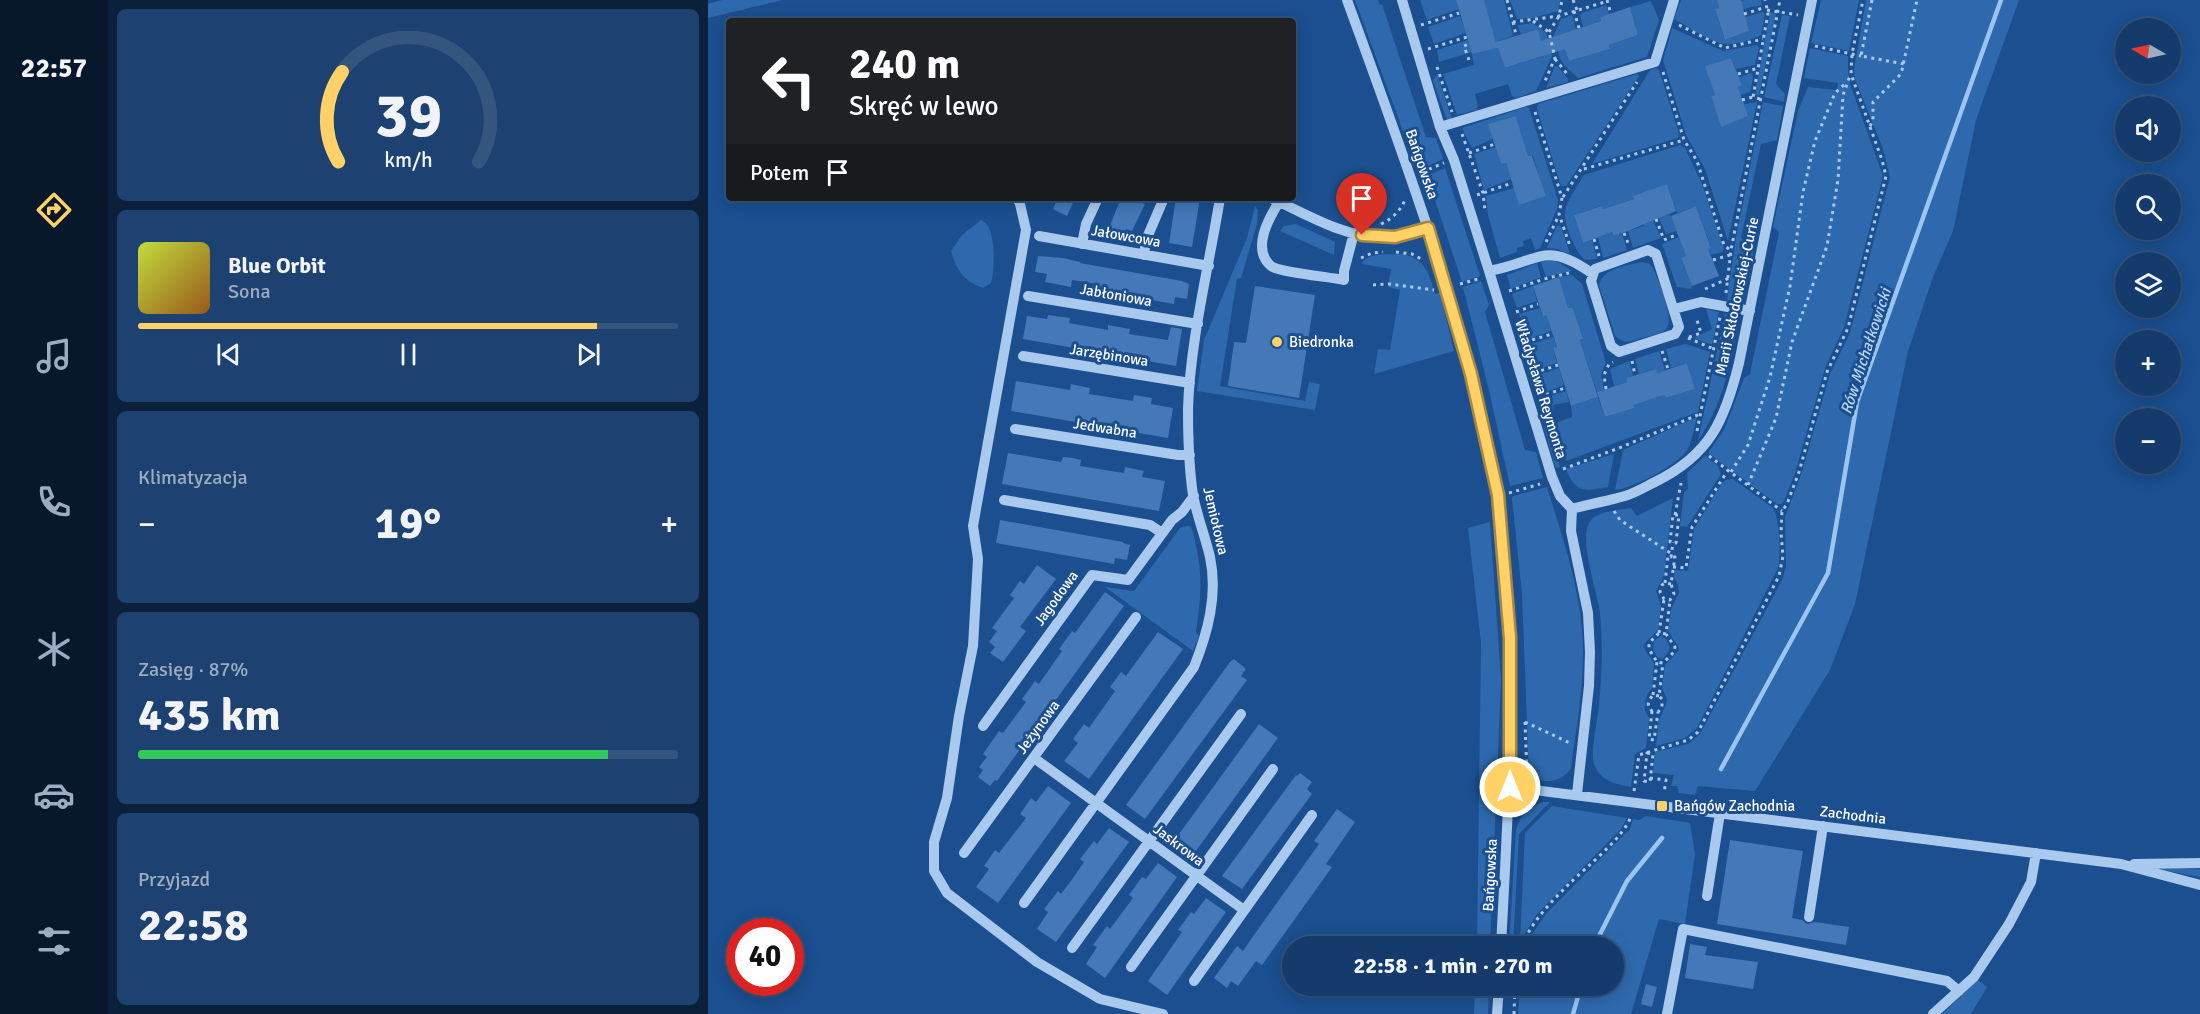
<!DOCTYPE html>
<html lang="pl">
<meta charset="utf-8">
<style>
body{margin:0;font-family:Signika,sans-serif;background:#1d4271;color:#f1f3f6;height:100vh;display:flex;flex-direction:column;font-size:22px;white-space:nowrap}
*{box-sizing:border-box;margin:0}
p{font-size:20px;color:#9dadc1}
.icon{flex:none;width:33px;height:33px;fill:none;stroke:currentColor;stroke-width:2;stroke-linecap:round;stroke-linejoin:round}
.map{position:relative;flex:1;overflow:hidden}
.panel{display:flex;flex-direction:column;gap:9px;padding:9px;background:#0b203b;width:600px}
.panel>*{flex:none}
.hud{position:absolute;left:18px;top:18px;width:570px;height:183px;border-radius:6px;box-shadow:0 3px 15px #0003,0 0 0 2px #33557e;background:#202124;color:#fff;overflow:hidden}
.needle{width:39px;rotate:279deg}
.fabs{position:absolute;left:1407px;top:18px;display:grid;gap:12px}
.fabs a{display:grid;place-items:center;width:66px;height:66px;border-radius:50%;background:#143b6b;box-shadow:0 3px 15px #0003,0 0 0 2px #33557e;font-size:30px}
.speed{position:absolute;left:18px;top:918px;display:flex;gap:12px;font-size:30px;font-weight:700;text-align:center}
.speed>*{display:grid;place-content:center;width:78px;height:78px;border-radius:50%;background:#143b6b;box-shadow:0 3px 15px #0003,0 0 0 2px #33557e;line-height:1}
.speed .limit{border:9px solid #d22;background:#fff;color:#111}
.pin{position:absolute;display:grid;place-items:center;width:51px;height:51px;color:#fff;margin:-62px -26px;border-radius:50% 50% 50% 0;rotate:-45deg;box-shadow:0 0 6px #0007}
.pin .icon{rotate:45deg}
.me{position:absolute;width:66px;margin:-33px;rotate:0deg;stroke-linejoin:round;filter:drop-shadow(0 0 4px #0008)}
.turn{display:flex;align-items:center;gap:21px;height:126px;padding:0 24px;font-size:27px}
.turn .icon{width:78px;height:78px;stroke-width:2.5}
.turn b{display:block;font-size:42px;line-height:51px}
.then{display:flex;align-items:center;height:57px;padding:0 24px;background:#0003;gap:12px;font-size:22px}
.big{font-size:45px;font-weight:700;line-height:1.1}
.panel .widget{flex:1;display:flex;flex-direction:column;justify-content:center;gap:9px;min-width:0;padding:0 21px;border-radius:9px;background:#1d4271}
.panel .dial{align-items:center;gap:0}
.dial svg{height:156px;overflow:visible;fill:none;stroke:#33557e;stroke-width:7;stroke-linecap:round;text-anchor:middle}
.dial text{fill:#f1f3f6;stroke:none}
.song{display:flex;align-items:center;gap:18px}
.cover{width:72px;height:72px;border-radius:9px;background:linear-gradient(135deg,hsl(70 70% 55%),hsl(30 70% 35%))}
.played{height:6px;border-radius:3px;background:linear-gradient(90deg,#ffd166 85%,#33557e 85%)}
.keys{display:flex;justify-content:space-around;direction:ltr}
.heat{display:flex;justify-content:space-between;align-items:center;font-size:33px;direction:ltr}
.charge{height:9px;border-radius:4px;background:linear-gradient(90deg,#34c759 87%,#33557e 0)}
.trip{position:absolute;left:574px;top:936px;width:342px;height:60px;border-radius:30px;background:#143b6b;box-shadow:0 3px 15px #0003,0 0 0 2px #33557e;font-weight:700;line-height:60px;text-align:center}
main{display:flex;flex:1;min-height:0}
.tabs{display:flex;flex-direction:column;width:108px;justify-content:space-around;align-items:center;background:#08182b;color:#9dadc1}
.tabs .icon{width:42px;height:42px}
.tabs .on{color:#ffd166}
.tabs b{font-size:27px;color:#f1f3f6}
.map>svg:first-child{display:block}
</style>
<main>
<nav class="tabs">
<b>22:57</b>
<svg class="icon on" aria-label="directions" viewBox="0 0 24 24"><path d="M12 3l9 9-9 9-9-9zM9 14v-3h6M13 9l2 2-2 2"/></svg>
<svg class="icon" aria-label="music" viewBox="0 0 24 24"><path d="M9 18V5l10-2v13"/><circle cx="6" cy="18" r="3"/><circle cx="16" cy="16" r="3"/></svg>
<svg class="icon" aria-label="phone" viewBox="0 0 24 24"><path d="M5 4h4l2 5-3 2q2 4 5 5l2-3 5 2v4C11 20 4 13 5 4z"/></svg>
<svg class="icon" aria-label="climate" viewBox="0 0 24 24"><path d="M12 3v18M4 7l16 10M4 17L20 7"/></svg>
<svg class="icon" aria-label="car" viewBox="0 0 24 24"><path d="M5 17H2v-5l4-1 3-4h7l3 4 3 1v5h-3M9 17h6M6 11h13"/><circle cx="7" cy="17" r="2"/><circle cx="17" cy="17" r="2"/></svg>
<svg class="icon" aria-label="filters" viewBox="0 0 24 24"><path d="M4 7h16M4 17h16"/><circle cx="9" cy="7" r="2"/><circle cx="15" cy="17" r="2"/></svg>
</nav>
<section class="panel">
<div class="widget dial"><svg viewBox="0 0 100 80">
<path d="M14 69A42 42 0 1 1 86 69"/>
<path d="M14 69A42 42 0 0 1 16 23" stroke="#ffd166"/>
<text x="50" y="56" font-size="32" font-weight="700">39</text>
<text x="50" y="72" font-size="11">km/h</text>
</svg></div>
<div class="widget">
<div class="song"><i class="cover"></i><div><b>Blue Orbit</b><p>Sona</p></div></div>
<div class="played"></div>
<div class="keys"><svg class="icon" aria-label="previous" viewBox="0 0 24 24"><path d="M18 5L8 12l10 7zM5 5v14"/></svg><svg class="icon" aria-label="pause" viewBox="0 0 24 24"><path d="M8 5v14M16 5v14"/></svg><svg class="icon" aria-label="next" viewBox="0 0 24 24"><path d="M6 5l10 7-10 7zM19 5v14"/></svg></div>
</div>
<div class="widget"><p>Klimatyzacja</p>
<div class="heat"><a>−</a><b class="big">19°</b><a>+</a></div>
</div>
<div class="widget"><p>Zasięg · 87%</p><b class="big">435 km</b><div class="charge"></div></div>
<div class="widget"><p>Przyjazd</p><b class="big">22:58</b></div>
</section>
<div class="map">
<svg width="1492" height="1014" viewBox="0 0 1492 1014">
<rect width="100%" height="100%" fill="#1b4f8f"/>
<path fill="#2e69ad" d="M14,0H75L0,18V4Z
M647,0H670L672,5L674,4L718,137L728,138L735,159L714,169H709Z
M712,0H748L751,9L719,20Z
M776,0H796L805,36L788,42Z
M802,0H852L850,11L825,18L809,19Z
M973,0H1009L1011,8L1007,10L1017,40L1041,31L1037,17L1055,12L1057,14L1053,35C1045,40 1026,45 1017,44C1002,42 979,26 966,19Z
M1036,0H1053L1054,5L1035,9L1032,1Z
M1113,0H1151L1141,51L1103,43Z
M1158,0H1311L1268,120L1245,231L1225,277L1200,351L1147,604L1122,670L1047,791L990,786L987,795L971,793L969,786H963L966,775L945,773L947,752L980,744L992,734L1074,580L1078,567L1077,517L1093,475L1122,374L1142,333L1182,177L1175,149L1147,79L1146,70Z
M943,1L951,20L939,57L870,78L856,65L852,58L845,37L853,19L864,15L868,30L853,35L861,61L902,49L901,45L930,35L922,7Z
M898,5L901,14L892,17L893,21L875,27L872,15L874,13Z
M1062,12L1068,14L1051,96L1047,95Z
M1074,15L1082,16L1068,84L1077,94L1076,102L1056,97Z
M752,16L758,33L726,44L720,27Z
M825,23L838,33L844,56L828,91L808,98L804,96L800,84L767,94L770,106L768,110L749,115L735,74L766,65L764,54L790,48L797,68L836,56L830,29L813,34L809,25Z
M964,28L1015,51L1049,45L1051,48L1047,65L1028,69L1023,58L998,66L1007,95L1003,96L1013,126L1039,116L1036,104L1049,102L1020,241L997,169L978,135L955,60Z
M760,40L764,52L731,62L729,50Z
M1102,48L1140,56V71L1142,84L1175,176L1136,327L1117,368L1087,473L1076,501L1073,504H1069L1000,453L1016,430L1036,378L1042,374L1071,232L1065,227L1090,111L1100,87L1129,90L1130,83L1096,78Z
M847,66H849L860,79V82L838,88Z
M947,68L951,70L971,134L970,138L884,164L942,70Z
M1044,73L1045,78L1042,92L1032,95L1030,87L1034,85L1031,77Z
M729,74L744,119L739,120L725,81Z
M929,74L931,76L858,186H853L829,109L830,104Z
M1055,102L1075,106L1069,140L1053,144L1033,238L1046,249L1036,293C1031,300 1027,301 1019,300L1028,238Z
M818,107L821,108L850,200L849,209L832,248L827,250L823,238L815,241L816,246L809,248V252L792,258L780,215L778,196L806,188L837,196L825,156H820L808,116L781,124L785,139L764,148L754,128Z
M972,145L977,148L994,184L1016,249L1014,252L1003,255L1000,249L1003,247L988,206L969,213L959,184L926,199L895,209L893,206L866,215L875,243L884,240L889,259L877,260C868,253 856,225 857,213C858,200 870,186 876,175Z
M788,147L793,164L798,163L803,179L776,190L766,154Z
M737,168L772,276L754,282L719,176Z
M547,206L550,210L549,224L533,278L529,279L512,386L597,401L601,382L612,384L607,410L489,391L496,340L539,238Z
M962,214L969,231L958,234L951,218Z
M273,220C276,222 279,224 280,226C287,237 287,271 283,283L275,288C256,281 248,270 243,251L254,235Z
M945,220L953,238L925,248L920,231L936,226V223Z
M588,224L627,242L626,255L572,231L576,226Z
M849,226H852L854,229L862,254L849,249L839,248Z
M904,232L906,236L914,234L919,250L895,258L890,237Z
M971,237L978,256L973,259L984,286L983,289L969,287L954,244Z
M695,254C718,260 721,273 727,294L732,293L746,351L666,374L670,349L682,350L692,290L680,287L683,269L653,264C661,251 682,255 695,254Z
M846,259L864,271L838,277L833,262Z
M933,262L940,263L945,268C950,281 970,322 956,331C950,335 941,336 933,338C923,342 916,344 907,336L891,285C895,268 918,266 933,262Z
M829,263L833,277L803,289L799,275Z
M864,275L874,284L898,363L893,374L896,389L889,392L872,340L875,337L865,308H860L851,277Z
M773,281L781,305L777,312L817,450L828,452L835,478L802,486L781,390L755,287Z
M825,286L829,301L809,308L804,294Z
M832,308L834,316L838,315L843,331L818,340L811,314Z
M998,309L1011,312L1004,344H1002L986,338L1004,329Z
M1017,313L1028,324L1029,331C1020,372 1014,405 990,441Z
M845,337L849,347L845,349L849,363L828,370L820,345Z
M978,344L1002,352L990,412L858,461L848,430L850,428V422L864,417L863,406L890,397L897,417L927,408L926,405L956,395L958,398L987,389L979,363L963,368L958,349Z
M951,351L957,370L949,373L947,369L931,374L927,359Z
M921,361L925,376L918,378L919,382L906,386L902,369Z
M851,368L856,385L836,393L830,375Z
M858,391L861,402L845,405L846,415L843,416L837,398Z
M989,417C986,427 984,445 977,453C964,467 926,488 907,490L915,450Z
M840,425L852,467L848,468L836,428Z
M906,454L900,487C877,491 868,494 858,469Z
M997,456L1010,466L1013,474L979,527L972,526L976,492L980,489L979,473Z
M1025,479L1065,508C1072,520 1073,554 1070,568L989,728L977,738L948,746L951,720L958,705L959,699L954,688L957,665L971,650L970,646L960,631L963,609L971,593L970,585L966,577L967,570L980,571L986,529L1014,483L1018,480Z
M839,487C853,533 870,581 874,630C878,676 869,723 863,768C854,783 835,785 821,775L814,594L804,498L805,496Z
M965,498L956,575L948,591L953,606L950,630L936,644L937,650L946,663L944,688L940,693L937,702V711L941,718L938,748L927,754L923,787C907,784 892,781 886,764C882,749 890,721 891,705C894,674 895,643 892,613C889,590 871,542 881,523C887,511 911,510 923,508L929,516Z
M782,522L793,680L782,946H769L773,643L760,528Z
M478,526H481L484,529C495,568 494,592 488,632L491,636L485,651L397,587L426,591L472,528Z
M953,636L958,639L962,648L959,654L954,659L949,657L945,649L946,641Z
M835,802H842L811,834L805,946H801L808,830C812,815 821,807 835,802Z
M844,806L919,818L913,829L829,914L812,941L817,833Z
M938,816L982,823L987,854L977,924L951,919L923,1014H810L812,986H906V946H816L838,914L912,839L922,829L925,819L931,820Z
M1455,867L1492,869V877L1455,870L1453,869Z
M1270,980L1279,987L1263,1014H1234Z
M767,986H781L780,1014H766Z"/>
<g fill="none" stroke-linecap="round" stroke-linejoin="round">
<path stroke="#9cc4f0" stroke-width="4.5" d="M1013,769L1120,573L1149,402L1293,0
M886,946L919,881L954,838
M865,1014L873,986"/>
</g>
<path fill="#4478b7" d="M748,0H776L788,42L830,29L833,41L893,21L892,17L922,7L930,35L901,45L902,49L861,61L857,49L797,68L790,48L764,54Z
M1009,0H1033L1041,31L1017,40L1007,9L1011,8Z
M1023,58L1034,85L1030,87L1040,116L1013,127L1003,96L1007,95L997,66Z
M808,116L820,156H824L838,196L811,205L798,163L793,164L780,124Z
M959,184L968,211L920,231L906,236L904,232L875,243L866,215L894,206L895,209L926,199L925,196Z
M350,198H367L359,216L345,209Z
M413,198H432L431,202L437,204L424,231L418,229L414,240L399,233Z
M468,198H492L484,247L461,243Z
M988,206L1003,248L1000,249L1011,276L984,286L973,258L978,256L963,216Z
M330,256L355,258L372,262V263L474,281L481,284L479,299L467,297L466,304L389,290L390,284L364,280L363,287L337,282L339,274L327,272Z
M851,277L860,308H865L875,338L872,340L890,397L863,406L845,348L849,347L838,315L835,317L825,286Z
M547,286L607,295L591,398L520,386L526,342L538,343Z
M340,315L362,318L361,323L400,330V325L422,329L421,334L460,340L463,327L474,329L468,366L315,339L319,316L339,319Z
M979,363L987,389L958,398L956,395L926,405L927,408L897,417L889,392L919,382L918,378L925,376L948,369L949,373Z
M308,381L362,390L363,384L382,388L381,394L425,401L426,395L444,398L443,404L465,408L460,438L303,411Z
M300,453L353,462L355,457L365,458L373,460L372,466L416,473L417,467L436,471L434,477L457,481L451,511L294,484Z
M292,520L415,542V543L422,545L419,560L407,558L406,564L288,543Z
M329,565L348,579L312,627L318,631L295,662L282,653L287,647L281,642L289,631L284,628L306,598L302,595L312,581L316,584Z
M397,592L416,606L289,781L287,780L282,786L270,777L275,770L271,767L279,757L275,754L291,731L295,733L318,702L314,699L327,681L331,684L354,651L351,649L364,631L367,633Z
M450,632L475,649L381,779L356,761L370,743L365,739L376,724L381,728L407,691L402,687L413,672L418,676Z
M526,659L538,669L533,676L539,680L437,819L418,805L522,662Z
M551,724L570,738L485,855L466,841Z
M592,773L604,782L599,789L604,794L534,889L514,876L588,775L589,776Z
M340,786L363,803L290,903L268,887L281,869L276,866L287,850L291,853L318,818L312,814L323,798L328,802Z
M629,809L647,822L618,864L624,867L554,965L548,961L530,986L523,981L519,988L506,978L529,946L535,951L546,935L611,844L606,841Z
M401,828L421,842L348,942L329,929L340,912L336,909L350,891L353,894L365,878L376,862L372,859L386,841L389,844Z
M1022,840L1095,851L1084,918L1094,920L1099,924L1107,922L1141,927L1138,945L1009,924Z
M450,863L469,877L397,978L378,964L389,947L385,945L399,926L402,929L425,898L421,895L434,877L438,879Z
M498,898L518,912L459,995L440,981L474,932L470,930L483,912L486,914Z
M982,944L999,947L997,955L1050,962L1045,989L977,978Z
M938,984L949,987L944,1007L933,1004Z"/>
<g fill="none" stroke-linecap="round" stroke-linejoin="round">
<path stroke="#a9c9ee" stroke-width="3" stroke-dasharray="3 4.5" stroke-linecap="butt" d="M799,0L805,22L851,16L900,1
M865,0L869,10
M899,0L903,14
M1164,0L1153,56L1196,64
M1059,10L1090,15
M866,11L871,28
M1036,14L1058,7
M825,21L841,32L847,58L837,81
M805,22L808,35
M713,25L751,13
M971,25L1017,48L1055,39
M841,32L851,16L854,0
M1107,46L1153,56
M720,49L759,37
M847,59L860,75
M761,60L756,46L761,44
M729,67L744,112
M955,72L976,140L989,161L1016,245L1022,250
M1030,74L1050,68
M1052,99L1045,97L1060,13L1057,0
M1034,100L1045,97
M827,112L854,198L851,214L862,246
M1162,126L1165,120V102L1191,76L1194,70L1209,0
M754,134L775,193L777,211
M761,153L787,144
M876,169L976,140
M714,172L736,163
M769,195L804,183
M855,197L929,82
M948,219L956,240L970,234
M673,224C684,219 692,211 697,200
M916,233L920,243
M886,239L891,256
M838,242L851,215
M688,252L704,254L715,260
M653,258L664,253L675,252
M1005,260L1022,255
M752,284L770,279
M665,285L681,284L726,290
M997,289L1021,278
M801,291L836,279L861,273
M1018,293L1023,250L1072,0
M808,312L830,304
M981,337L993,333L988,317
M980,338L1006,349
M817,342L844,334
M954,351L960,369
M924,361L927,375
M826,373L850,365
M898,389L896,375L901,364L905,362
M831,397L857,388
M989,431L1012,317
M1001,456L1074,511
M855,469L911,448L992,414
M1023,472L1040,445L1062,377L1082,286L1095,192L1107,141L1127,93L1139,82
M1040,485L1068,418L1084,342L1119,246L1130,180L1135,95L1142,76
M801,493L832,484
M906,511L912,520L964,554
M967,515H971L968,543L962,542L965,515H967L973,483
M965,567L978,568L984,527L1020,470
M957,583L960,556L963,557L965,542
M963,584L957,583L954,585L952,592L956,599L962,600L966,594L963,584L967,557H963
M951,633L956,599
M958,634L951,633L941,643V649L949,662L955,663L966,652L967,647L958,634L962,600
M945,695L949,662
M951,696L945,695C940,701 938,705 944,711L950,712L954,707V699L951,696L955,663
M944,711L941,739L946,740L950,712
M817,722L819,775
M817,722L862,743
M939,753L945,754L942,782L936,781Z
M942,778L958,780L956,793
M926,791L931,755L980,740L990,732L1071,576L1075,556L1073,533L1074,511L1079,504L1091,472L1119,372L1140,328L1178,176L1174,160L1143,74L1144,54L1155,0
M814,946C823,922 843,902 861,884C877,868 919,835 923,815
M806,1014L807,986"/>
<path stroke="#a9c9ee" stroke-width="10" d="M639,0C698,162 759,324 789,494C795,527 797,562 799,596C807,713 799,830 793,946
M694,0L732,127L746,160L781,271L844,477L852,496L864,509L863,531L880,613L882,652L881,686L869,794
M732,127L947,62L966,0
M309,198L312,204L318,230L265,526L270,559L265,646L251,716L239,798L226,842V871L239,893L329,962L392,999L455,1014
M563,198C598,214 639,239 679,238C693,238 707,232 720,228
M571,202C561,218 543,249 563,266C570,272 622,277 636,280V271L646,233
M331,236L501,266
M374,244L378,224L390,198
M940,250L948,254L971,327L967,334L911,352L903,346L883,281L887,269Z
M436,255L438,240L456,198
M781,271C832,262 836,239 885,274
M320,296L490,324
M966,309L993,302L1042,311
M315,356L482,383
M307,429L470,455H482
M296,500L442,525L454,533
M864,509C881,504 900,501 917,496C927,493 937,487 947,482C1002,455 1017,420 1031,363L1104,0
M275,726L384,575L420,580L464,520L474,512L486,496
M326,758L536,910
M802,787L1413,864L1492,885
M256,853L428,617
M1426,864L1492,863
M999,896L1012,813
M316,903L486,667C500,632 510,595 502,557C497,536 489,516 485,495C481,468 480,437 480,409C482,341 501,266 512,198
M1101,917L1115,826
M364,948L533,714
M423,967L565,769
M486,981L604,815
M789,1014L791,986
M959,1014L975,929L1239,981L1251,991
M1225,1014L1266,977L1301,924L1323,882L1328,853"/>
</g>
<g fill="none" stroke-linecap="round" stroke-linejoin="round">
<g stroke="#a68842" stroke-width="15">
<path id="route" d="M654,235L687,237L720,228L763,374L790,495L802,638V787"/>
</g>
<use href="#route" stroke="#ffd166" stroke-width="10"/>
</g>
<g fill="#ffd166" stroke="#1b4f8f" stroke-width="2">
<circle cx="569" cy="342" r="6"/>
<rect x="948" y="800" width="12" height="12" rx="3"/>
</g>
<g text-anchor="middle" stroke-width="6" stroke-linejoin="round" paint-order="stroke">
<g font-size="15" fill="#fff" stroke="#1b4f8f">
<text transform="translate(714 164) rotate(71)" y="5">Bańgowska</text>
<text transform="translate(418 236) rotate(10)" y="5">Jałowcowa</text>
<text transform="translate(408 295) rotate(10)" y="5">Jabłoniowa</text>
<text transform="translate(1029 296) rotate(-78)" y="5">Marii Skłodowskiej-Curie</text>
<text transform="translate(401 355) rotate(9)" y="5">Jarzębinowa</text>
<text transform="translate(833 389) rotate(73)" y="5">Władysława Reymonta</text>
<text transform="translate(397 428) rotate(9)" y="5">Jedwabna</text>
<text transform="translate(508 521) rotate(77)" y="5">Jemiołowa</text>
<text transform="translate(348 598) rotate(-54)" y="5">Jagodowa</text>
<text transform="translate(330 727) rotate(-54)" y="5">Jeżynowa</text>
<text transform="translate(1145 815) rotate(7)" y="5">Zachodnia</text>
<text transform="translate(471 845) rotate(37)" y="5">Jaskrowa</text>
<text transform="translate(782 875) rotate(-87)" y="5">Bańgowska</text>
</g>
<g font-size="15" fill="#fff" stroke="#1b4f8f" text-anchor="start">
<text x="581" y="347">Biedronka</text>
<text x="966" y="811">Bańgów Zachodnia</text>
</g>
<g font-size="16" font-style="italic" fill="#b5d3f5" stroke="#1b4f8f">
<text transform="translate(1157 351) rotate(-72)" y="6">Rów Michałkowicki</text>
</g>
</g>
</svg>
<div class="fabs">
<a><svg class="needle" viewBox="-14 -14 28 28"><path d="M0-13l5 13h-10z" fill="#e53935"/><path d="M0 13l5-13h-10z" fill="#9dadc1"/></svg></a>
<a><svg class="icon" aria-label="sound" viewBox="0 0 24 24"><path d="M4 9h4l5-4v14l-5-4H4zM17 9q2 3 0 6"/></svg></a>
<a><svg class="icon" aria-label="search" viewBox="0 0 24 24"><circle cx="10" cy="10" r="6"/><path d="M15 15l6 6"/></svg></a>
<a><svg class="icon" aria-label="layers" viewBox="0 0 24 24"><path d="M12 4l9 5-9 5-9-5zM3 14l9 5 9-5"/></svg></a>
<a>+</a>
<a>−</a>
</div>
<div class="speed"><div class="limit">40</div></div>
<div class="pin" style="left:654px;top:235px;background:#d93025"><svg class="icon" aria-label="arrive" viewBox="0 0 24 24"><path d="M6 21V4h12l-3 4 3 4H6"/></svg></div>
<svg class="me" style="left:802px;top:787px" viewBox="-20 -20 40 40"><circle r="17" fill="#ffd166" stroke="#fff" stroke-width="3"/><path d="M0-11L8 9 0 5-8 9z" fill="#fff"/></svg>
<div class="trip">22:58 · 1 min · 270 m</div>
<div class="hud">
<div class="turn"><svg class="icon" aria-label="left" viewBox="0 0 24 24"><path d="M17 20v-9H6M10 6l-5 5 5 5"/></svg><div><b>240 m</b>Skręć w lewo</div></div>
<div class="then">Potem<svg class="icon" aria-label="arrive" viewBox="0 0 24 24"><path d="M6 21V4h12l-3 4 3 4H6"/></svg></div>
</div>
</div>
</main>
